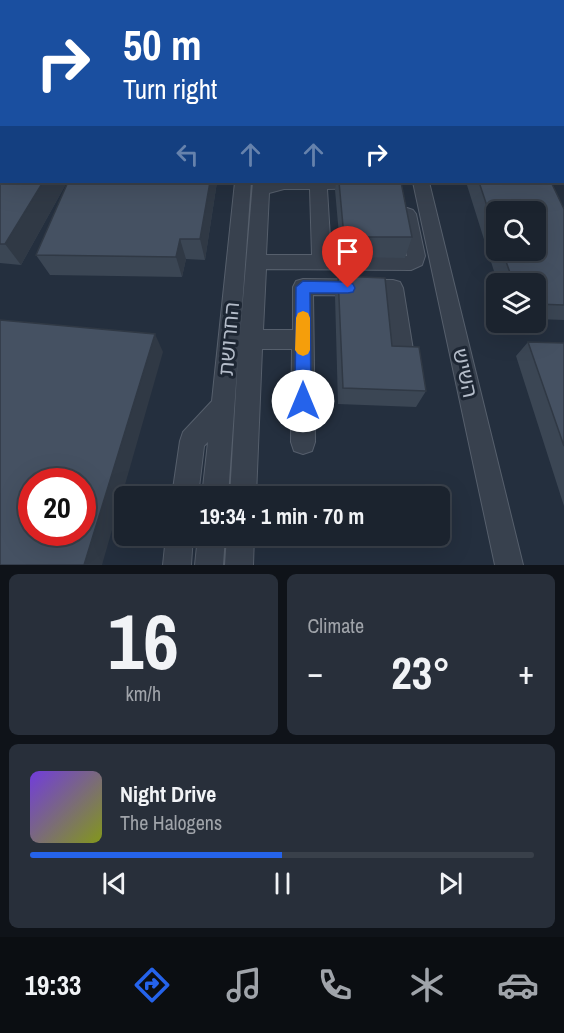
<!DOCTYPE html>
<meta charset="utf-8">
<style>
body{margin:0;font-family:"Archivo Narrow","Noto Sans Hebrew",sans-serif;background:#282f3a;color:#f1f3f6;height:100vh;display:flex;flex-direction:column;font-size:22px;white-space:nowrap}
*{box-sizing:border-box;margin:0}
p{font-size:20px;color:#a0a4aa}
.icon{flex:none;width:33px;height:33px;fill:none;stroke:currentColor;stroke-width:2;stroke-linecap:round;stroke-linejoin:round}
.map{position:relative;height:565px;overflow:hidden}
.drawer{display:flex;flex-direction:column;gap:9px;padding:9px;background:#0f1319;flex:1}
.drawer>*{flex:none}
.hud{position:absolute;left:0px;top:0px;width:564px;height:183px;box-shadow:0 6px 24px #0002,0 0 0 2px #39404a;background:#1a4fa0;color:#fff;overflow:hidden}
.fabs{position:absolute;left:486px;top:201px;display:grid;gap:12px}
.fabs a{display:grid;place-items:center;width:60px;height:60px;border-radius:9px;background:#1b232e;box-shadow:0 6px 24px #0002,0 0 0 2px #39404a;font-size:30px}
.speed{position:absolute;left:18px;top:468px;display:flex;gap:12px;font-size:30px;font-weight:700;text-align:center}
.speed>*{display:grid;place-content:center;width:78px;height:78px;border-radius:50%;background:#1b232e;box-shadow:0 6px 24px #0002,0 0 0 2px #39404a;line-height:1}
.speed .limit{border:9px solid #d22;background:#fff;color:#111}
.pin{position:absolute;display:grid;place-items:center;width:51px;height:51px;color:#fff;margin:-62px -26px;border-radius:50% 50% 50% 0;rotate:-45deg;box-shadow:0 0 6px #0007}
.pin .icon{rotate:45deg}
.me{position:absolute;width:66px;margin:-33px;rotate:0deg;stroke-linejoin:round;filter:drop-shadow(0 0 4px #0008)}
.turn{display:flex;align-items:center;gap:21px;height:126px;padding:0 24px;font-size:27px}
.turn .icon{width:78px;height:78px;stroke-width:2.5}
.turn b{display:block;font-size:42px;line-height:51px}
.lanes{display:flex;align-items:center;height:57px;padding:0 24px;background:#0003;justify-content:center;gap:30px;direction:ltr}
.lanes .off{opacity:.35}
.big{font-size:45px;font-weight:700;line-height:1.1}
.drawer .card{flex:1;display:flex;flex-direction:column;justify-content:center;gap:9px;min-width:0;padding:0 21px;border-radius:9px;background:#282f3a}
.drawer .dial{align-items:center;gap:0}
.dial b{font-size:78px;line-height:1}
.song{display:flex;align-items:center;gap:18px}
.cover{width:72px;height:72px;border-radius:9px;background:linear-gradient(135deg,hsl(260 70% 55%),hsl(70 70% 35%))}
.played{height:6px;border-radius:3px;background:linear-gradient(90deg,#2563eb 50%,#39404a 50%)}
.keys{display:flex;justify-content:space-around;direction:ltr}
.heat{display:flex;justify-content:space-between;align-items:center;font-size:33px;direction:ltr}
.drawer .tiles{flex:1;display:grid;gap:9px;grid-template-columns:1fr 1fr}
.card:last-child{grid-column:span 2}
.trip{position:absolute;left:114px;top:486px;width:336px;height:60px;border-radius:9px;background:#1b232e;box-shadow:0 6px 24px #0002,0 0 0 2px #39404a;font-weight:700;line-height:60px;text-align:center}
.menu{display:flex;height:96px;justify-content:space-around;align-items:center;background:#0b0e12;color:#a0a4aa}
.menu .icon{width:42px;height:42px}
.menu .current{color:#2563eb}
.menu b{font-size:27px;color:#f1f3f6}
.map>svg:first-child{display:block}
</style>
<div class="map">
<svg width="564" height="565" viewBox="0 0 564 565">
<rect width="100%" height="100%" fill="#242f3e"/>
<g fill="none" stroke-linecap="round" stroke-linejoin="round">
<g stroke="#565f6c" stroke-width="2">
<path id="minor" d="M158,0H168L157,2Z
M0,73H2V81H0Z
M0,110H2L0,120Z
M562,137L564,138V150L562,149Z
M235,182H251L240,335L253,182H369L370,184L368,188L327,189L331,255L407,256L398,214L401,210L407,208L413,210L416,214L425,256L422,265L411,270L266,269L263,330H293V287L296,281L303,279L393,280L400,282L403,288L413,350L410,357L402,360L394,357L391,350L384,296L313,295L315,442L312,451L303,454L294,451L291,442L292,349H262L256,496H230L238,355L228,496H202L208,442L204,446L198,496H172L180,441L183,432L212,401ZM284,189H310L312,255H266L269,193Z
M413,182H429L523,565H495Z
M166,536H193L191,565H163Z
M198,536H225L223,565H195Z
M227,536H254L253,565H225Z"/>
</g>
<g stroke="#414a57" stroke-width="3">
<path id="major" d="M5,0H97L98,2H4Z
M239,0H253L239,2Z
M276,0H290V2H277Z
M564,0V8H562V2H557Z"/>
</g>
<use href="#minor" fill="#38414e" fill-rule="evenodd"/>
<use href="#major" fill="#56606e" fill-rule="evenodd"/>
</g>
<path fill="#3b4654" fill-rule="evenodd" d="M562,21L564,23V65L562,64Z
M562,71H564V109H562Z
M0,148L2,182H67L21,265L0,263Z
M68,182H217L205,260L186,259L182,277L50,275L36,255Z
M336,182H401L412,237L405,258L341,257L335,190Z
M466,182H551L564,209V320L536,319V284H498ZM496,212L536,250H496Z
M338,276L392,346L426,391L416,407L338,404L335,296Z
M528,342L564,343V506L516,356Z"/>
<path fill="#303945" d="M2,18V49H0V19Z
M2,85V94L0,96V86Z
M43,182H67L21,265L5,244Z
M210,182H217L205,260L200,239Z
M180,239L186,259L182,277L176,257Z
M155,334L163,352L102,565H84Z"/>
<path fill="#455162" stroke="#303945" stroke-width="1.5" fill-rule="evenodd" d="M0,6L2,7V18L0,19Z
M562,21L564,23V48H562Z
M562,71H564V85L562,83Z
M0,148H2V182H43L5,244H0Z
M68,182H210L200,239H180L176,257L36,255Z
M339,182H401L412,237H344Z
M479,182H551L564,209V305L536,304V284H514L502,250H536V212H496V233Z
M338,276L385,278L392,346L419,347L426,391L343,388Z
M0,320L155,334L84,565H0ZM32,482H82V532H32Z
M528,342L564,343V446Z"/>
<path fill="#2563eb" stroke="#184099" stroke-width="1.5" d="M303,281L348,282L353,284L355,288L353,292L348,293H310L311,401L309,407L303,409L297,407L295,401L296,287Z"/>
<path fill="#f59e0b" d="M303,311L308,313L310,318V350L308,354L303,356L298,354L295,350L296,318L298,313Z"/>
<g text-anchor="middle" stroke-width="6" stroke-linejoin="round" paint-order="stroke">
<g font-size="21" fill="#b4bcc9" stroke="#1d2633">
<text transform="translate(229 339) rotate(-85)" y="7">החרושת</text>
<text transform="translate(465 373) rotate(77)" y="7">השיש</text>
</g>
</g>
</svg>
<div class="fabs">
<a><svg class="icon" aria-label="search" viewBox="0 0 24 24"><circle cx="10" cy="10" r="6"/><path d="M15 15l6 6"/></svg></a>
<a><svg class="icon" aria-label="layers" viewBox="0 0 24 24"><path d="M12 4l9 5-9 5-9-5zM3 14l9 5 9-5"/></svg></a>
</div>
<div class="speed"><div class="limit">20</div></div>
<div class="pin" style="left:348px;top:288px;background:#d93025"><svg class="icon" aria-label="arrive" viewBox="0 0 24 24"><path d="M6 21V4h12l-3 4 3 4H6"/></svg></div>
<svg class="me" style="left:303px;top:401px" viewBox="-20 -20 40 40"><circle r="19" fill="#fff"/><path d="M0-13L10 11 0 6-10 11z" fill="#2563eb"/></svg>
<div class="trip">19:34 · 1 min · 70 m</div>
<div class="hud">
<div class="turn"><svg class="icon" aria-label="right" viewBox="0 0 24 24"><path d="M7 20v-9h11M14 6l5 5-5 5"/></svg><div><b>50 m</b>Turn right</div></div>
<div class="lanes"><svg class="icon off" aria-label="left" viewBox="0 0 24 24"><path d="M17 20v-9H6M10 6l-5 5 5 5"/></svg><svg class="icon off" aria-label="ahead" viewBox="0 0 24 24"><path d="M12 20V5M6 11l6-6 6 6"/></svg><svg class="icon off" aria-label="ahead" viewBox="0 0 24 24"><path d="M12 20V5M6 11l6-6 6 6"/></svg><svg class="icon" aria-label="right" viewBox="0 0 24 24"><path d="M7 20v-9h11M14 6l5 5-5 5"/></svg></div>
</div>
</div>
<section class="drawer">
<div class="tiles">
<div class="card dial"><b>16</b><p>km/h</p></div>
<div class="card"><p>Climate</p>
<div class="heat"><a>−</a><b class="big">23°</b><a>+</a></div>
</div>
<div class="card">
<div class="song"><i class="cover"></i><div><b>Night Drive</b><p>The Halogens</p></div></div>
<div class="played"></div>
<div class="keys"><svg class="icon" aria-label="previous" viewBox="0 0 24 24"><path d="M18 5L8 12l10 7zM5 5v14"/></svg><svg class="icon" aria-label="pause" viewBox="0 0 24 24"><path d="M8 5v14M16 5v14"/></svg><svg class="icon" aria-label="next" viewBox="0 0 24 24"><path d="M6 5l10 7-10 7zM19 5v14"/></svg></div>
</div>
</div>
</section>
<nav class="menu">
<b>19:33</b>
<svg class="icon current" aria-label="directions" viewBox="0 0 24 24"><path d="M12 3l9 9-9 9-9-9zM9 14v-3h6M13 9l2 2-2 2"/></svg>
<svg class="icon" aria-label="music" viewBox="0 0 24 24"><path d="M9 18V5l10-2v13"/><circle cx="6" cy="18" r="3"/><circle cx="16" cy="16" r="3"/></svg>
<svg class="icon" aria-label="phone" viewBox="0 0 24 24"><path d="M5 4h4l2 5-3 2q2 4 5 5l2-3 5 2v4C11 20 4 13 5 4z"/></svg>
<svg class="icon" aria-label="climate" viewBox="0 0 24 24"><path d="M12 3v18M4 7l16 10M4 17L20 7"/></svg>
<svg class="icon" aria-label="car" viewBox="0 0 24 24"><path d="M5 17H2v-5l4-1 3-4h7l3 4 3 1v5h-3M9 17h6M6 11h13"/><circle cx="7" cy="17" r="2"/><circle cx="17" cy="17" r="2"/></svg>
</nav>
